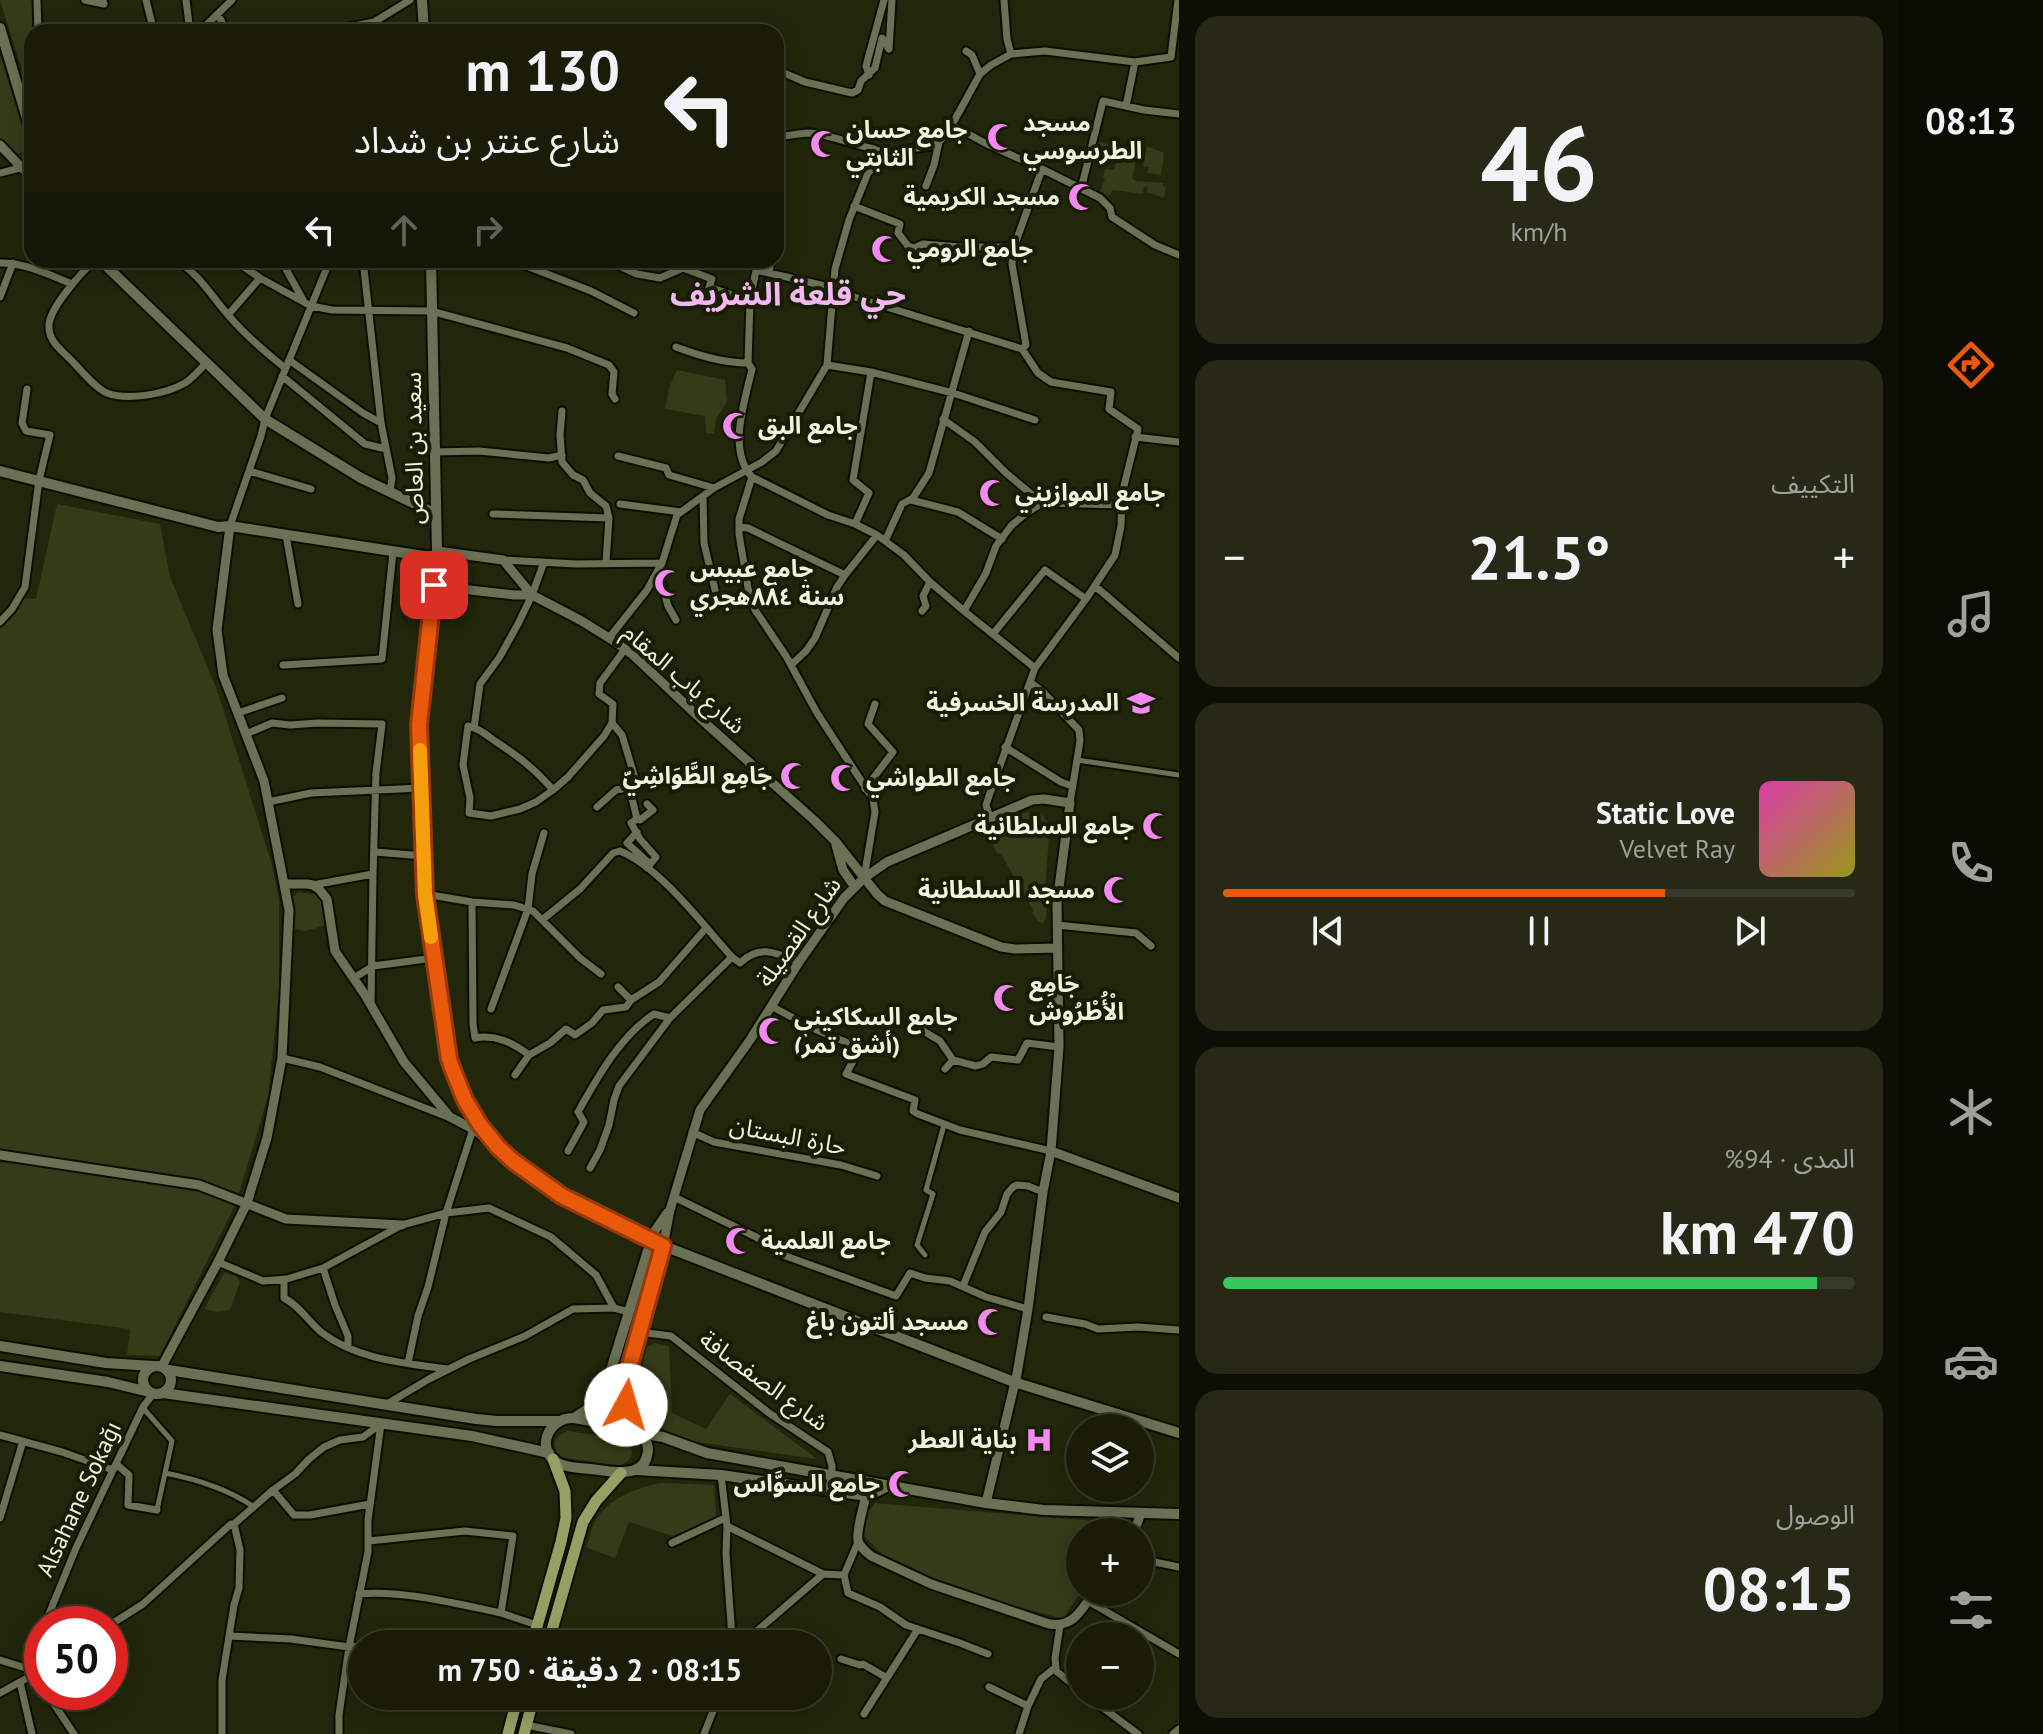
<!DOCTYPE html>
<html lang="ar">
<meta charset="utf-8">
<style>
body{margin:0;font-family:"PT Sans","Noto Sans Arabic",sans-serif;background:#272916;color:#f1f3f6;direction:rtl;height:100vh;display:flex;flex-direction:column;font-size:30px;white-space:nowrap}
*{box-sizing:border-box;margin:0}
p{font-size:26px;color:#9fa19c}
.icon{flex:none;width:44px;height:44px;fill:none;stroke:currentColor;stroke-width:2;stroke-linecap:round;stroke-linejoin:round}
.map{position:relative;flex:1;overflow:hidden;direction:ltr}
.side{display:flex;flex-direction:column;gap:16px;padding:16px;background:#0e0f04;width:720px}
.side>*{flex:none}
.hud{position:absolute;left:24px;top:24px;width:760px;height:244px;border-radius:24px;box-shadow:0 4px 20px #0003,0 0 0 2px #383a29;direction:rtl;background:#1a1c08;color:#f1f3f6;overflow:hidden}
.tools{position:absolute;left:1066px;top:1414px;display:grid;gap:16px}
.tools a{display:grid;place-items:center;width:88px;height:88px;border-radius:50%;background:#1a1c08;box-shadow:0 4px 20px #0003,0 0 0 2px #383a29;font-size:40px}
.speed{position:absolute;left:24px;top:1606px;display:flex;gap:16px;font-size:40px;font-weight:700;text-align:center}
.speed>*{display:grid;place-content:center;width:104px;height:104px;border-radius:50%;background:#1a1c08;box-shadow:0 4px 20px #0003,0 0 0 2px #383a29;line-height:1}
.speed .limit{border:12px solid #d22;background:#fff;color:#111}
.pin{position:absolute;display:grid;place-items:center;width:68px;height:68px;color:#fff;margin:-34px;border-radius:16px;box-shadow:0 4px 12px #0006}
.me{position:absolute;width:88px;margin:-44px;rotate:6deg;stroke-linejoin:round;filter:drop-shadow(0 0 6px #0008)}
.turn{display:flex;align-items:center;gap:28px;height:168px;padding:0 32px;font-size:36px}
.turn .icon{width:104px;height:104px;stroke-width:2.5}
.turn b{display:block;font-size:56px;line-height:68px}
.lanes{display:flex;align-items:center;height:76px;padding:0 32px;background:#0003;justify-content:center;gap:40px;direction:ltr}
.lanes .off{opacity:.35}
.big{font-size:60px;font-weight:700;line-height:1.1}
.side .card{flex:1;display:flex;flex-direction:column;justify-content:center;gap:12px;min-width:0;padding:0 28px;border-radius:24px;background:#272916}
.side .dial{align-items:center;gap:0}
.dial b{font-size:104px;line-height:1}
.song{display:flex;align-items:center;gap:24px}
.cover{width:96px;height:96px;border-radius:12px;background:linear-gradient(135deg,hsl(320 70% 55%),hsl(60 70% 35%))}
.played{height:8px;border-radius:4px;background:linear-gradient(90deg,#ea580c 70%,#383a29 70%)}
.keys{display:flex;justify-content:space-around;direction:ltr}
.heat{display:flex;justify-content:space-between;align-items:center;font-size:44px;direction:ltr}
.charge{height:12px;border-radius:6px;background:linear-gradient(90deg,#34c759 94%,#383a29 0)}
.trip{position:absolute;left:348px;top:1630px;width:484px;height:80px;border-radius:40px;background:#1a1c08;box-shadow:0 4px 20px #0003,0 0 0 2px #383a29;font-weight:700;line-height:80px;text-align:center;direction:rtl}
main{display:flex;flex:1;min-height:0}
.menu{display:flex;flex-direction:column;width:144px;justify-content:space-around;align-items:center;background:#0a0b03;color:#9fa19c}
.menu .icon{width:56px;height:56px}
.menu .active{color:#ea580c}
.menu b{font-size:36px;color:#f1f3f6}
.map>svg:first-child{display:block}
</style>
<main>
<nav class="menu">
<b>08:13</b>
<svg class="icon active" aria-label="directions" viewBox="0 0 24 24"><path d="M12 3l9 9-9 9-9-9zM9 14v-3h6M13 9l2 2-2 2"/></svg>
<svg class="icon" aria-label="music" viewBox="0 0 24 24"><path d="M9 18V5l10-2v13"/><circle cx="6" cy="18" r="3"/><circle cx="16" cy="16" r="3"/></svg>
<svg class="icon" aria-label="phone" viewBox="0 0 24 24"><path d="M5 4h4l2 5-3 2q2 4 5 5l2-3 5 2v4C11 20 4 13 5 4z"/></svg>
<svg class="icon" aria-label="climate" viewBox="0 0 24 24"><path d="M12 3v18M4 7l16 10M4 17L20 7"/></svg>
<svg class="icon" aria-label="car" viewBox="0 0 24 24"><path d="M5 17H2v-5l4-1 3-4h7l3 4 3 1v5h-3M9 17h6M6 11h13"/><circle cx="7" cy="17" r="2"/><circle cx="17" cy="17" r="2"/></svg>
<svg class="icon" aria-label="filters" viewBox="0 0 24 24"><path d="M4 7h16M4 17h16"/><circle cx="9" cy="7" r="2"/><circle cx="15" cy="17" r="2"/></svg>
</nav>
<section class="side">
<div class="card dial"><b>46</b><p>km/h</p></div>
<div class="card"><p>التكييف</p>
<div class="heat"><a>−</a><b class="big">21.5°</b><a>+</a></div>
</div>
<div class="card">
<div class="song"><i class="cover"></i><div><b>Static Love</b><p>Velvet Ray</p></div></div>
<div class="played"></div>
<div class="keys"><svg class="icon" aria-label="previous" viewBox="0 0 24 24"><path d="M18 5L8 12l10 7zM5 5v14"/></svg><svg class="icon" aria-label="pause" viewBox="0 0 24 24"><path d="M8 5v14M16 5v14"/></svg><svg class="icon" aria-label="next" viewBox="0 0 24 24"><path d="M6 5l10 7-10 7zM19 5v14"/></svg></div>
</div>
<div class="card"><p>المدى · 94%</p><b class="big">470 km</b><div class="charge"></div></div>
<div class="card"><p>الوصول</p><b class="big">08:15</b></div>
</section>
<div class="map">
<svg width="1179" height="1734" viewBox="0 0 1179 1734">
<rect width="100%" height="100%" fill="#22260b"/>
<path fill="#353b18" d="M0,0H34L29,61L32,63V82L26,83Z
M0,55L29,145L18,155L0,139Z
M1097,141L1135,152V167L1132,178L1136,181L1163,183V186L1166,188L1164,198L1147,192L1148,187L1144,186L1143,194L1113,190L1109,196L1100,191L1105,179L1103,178L1105,169L1114,170L1119,152L1096,145Z
M1147,146L1164,153L1161,175L1147,173L1149,167L1143,166Z
M677,370L725,380L727,402L716,419L714,434L706,433L705,416L665,409L669,388Z
M57,504L160,524L170,577L217,690L272,865L279,899V991L268,1096L239,1194L212,1185L168,1177L0,1150V629L22,598L36,599Z
M1027,812L1041,814L1050,825L1045,887L1048,889L1046,918L1042,924L1037,920L1032,913L1033,910L1001,854L997,853C981,824 1005,821 1027,812Z
M298,892L318,895L325,902L326,925L306,931L292,929L291,899Z
M0,1162L93,1173L197,1191L235,1205L160,1356L127,1355L130,1329L0,1312Z
M224,1273L236,1276L240,1282L230,1310L218,1312L204,1309Z
M655,1343L669,1346L672,1413L706,1429L730,1394L817,1459L696,1442L671,1435L650,1422L643,1414L637,1401V1389L647,1347Z
M568,1431L623,1439L631,1445L632,1454L628,1461L619,1466L561,1457C550,1445 553,1436 568,1431Z
M661,1483L714,1485L716,1517L673,1536L629,1522L615,1558L586,1547C589,1539 591,1530 595,1522C606,1499 638,1487 661,1483Z
M875,1503L1106,1522L1110,1532H1080L1081,1592L1063,1619L949,1588L883,1555L863,1535L865,1516Z"/>
<g fill="none" stroke-linecap="round" stroke-linejoin="round">
<g stroke="#0c0f00" stroke-width="9">
<path id="pedestrian" d="M1077,760L1179,775
M925,1255L917,1245L933,1194L926,1190L944,1125
M143,1408L172,1441L157,1510
M165,1473C196,1479 228,1489 254,1507"/>
</g>
<g stroke="#0c0f00" stroke-width="11">
<path id="minor" d="M37,0L38,32
M85,0L104,4L103,0
M146,0L154,32
M186,0L190,32
M1004,0L1007,39L1011,54
M217,15L221,20L226,32
M38,28L55,32
M199,32L232,0
M326,32L374,22L410,0
M966,51L972,55L980,74
M776,71L784,73L805,82L852,93L858,90L861,81L875,68L882,38L889,49L892,0
M869,75L866,66L884,0
M20,92L32,86
M1126,106L1135,62
M952,125L985,143L1042,169L1100,198L1110,208L1112,217L1155,245L1179,255
M776,136C788,137 797,133 809,133C828,134 855,145 874,149L883,153L886,157
M0,173L32,165
M926,186L934,165L939,142
M1081,189L1103,101L1144,110L1179,114
M854,206L900,224L898,233L908,246L914,248L923,244L960,247H1014
M95,260C82,272 50,307 49,325C48,341 61,350 71,360C80,369 96,389 107,393C128,401 166,394 185,383C193,378 200,369 207,362
M175,260C198,272 212,297 229,316C246,336 265,352 285,368
M234,260L260,278L311,306L332,310L431,311L567,348L609,365L614,372L612,394L615,399
M281,260L303,300
M363,260L381,423L392,478L390,492
M511,260L591,291L634,313
M606,260L637,274L660,278L683,268
M685,260L683,268L712,279L709,287L750,301
M0,263C26,263 48,274 72,284
M769,273L771,260
M834,288L756,270L750,301L748,363L752,369C745,401 727,450 752,477L828,515L855,524L877,535L904,555L930,582L964,611L1035,668
M0,297L13,263
M833,301L839,302L848,295L1022,349L1026,345L1012,264L1014,247L1042,169
M228,315L260,278
M676,347C700,356 723,363 748,363
M289,360L363,413L381,423
M827,365L871,372L953,393L1035,420
M282,376L365,444L386,449
M562,411L560,435L562,462L573,475L583,480L590,493L606,506L609,518L606,562
M943,419L975,442L1006,473L1042,503
M1135,437L1179,442
M434,452L479,451L549,458L562,455
M618,456L666,468L669,475L714,488
M249,471L311,489
M752,477L739,519V534L748,588L755,610L786,656L817,713L873,799L875,812L864,878
M703,497L704,543L715,590
M911,500L958,512L1002,539
M620,504L681,512
M493,514L609,518
M855,524L869,493L853,480L871,372
M230,526L261,436L265,419L330,260
M740,527L748,528L845,575
M286,535L298,604
M885,541L902,504L913,498L929,473L969,331
M503,560L576,564L662,563L677,515L714,488L762,462L776,451L827,365L835,269L849,220L868,173L883,158L910,149L932,146L939,142L948,132L980,74L991,65L1011,54L1045,51L1135,62L1171,57L1178,0
M658,571L668,606L676,620
M1095,586L1179,658
M922,611L926,606L923,596L930,582
M964,611L986,573L996,546L1011,526L1025,514L1042,503L1122,505
M0,622L12,609L25,587L39,480L50,435L26,431L22,423L27,389
M993,634L1045,570L1086,599
M609,638L647,590L662,563
M283,665L382,659L393,552
M791,665L806,651L815,638L837,587L845,575L877,535
M1030,682L1043,692L1079,730L1080,741L1070,803
M238,713L282,698
M612,723L622,735L635,778L634,784L627,788L632,798L637,819L631,823L640,839L656,857L647,868
M474,728L480,684L499,658L518,624L532,595L544,562
M246,734L272,723L290,725L318,723L382,724L376,773L373,874L313,885
M1005,747L1061,782L1072,786
M865,789L893,752L868,724L875,704
M553,790C534,768 519,757 495,741C485,734 480,729 468,726L463,765L470,798L469,813L491,816L520,809L536,802L553,790L568,777L604,736L612,723L613,704L599,694L600,683L625,649
M268,802L311,793L422,788
M597,807L616,790L627,788
M990,818L986,805L989,796L1035,668L1086,599L1115,555L1121,526L1122,494L1138,429L1109,409L1111,392L1051,382L1038,373L1022,349
M637,819L640,820L653,810L647,804
M637,832L627,843L650,864
M375,852L424,856
M425,894L472,902L514,905L533,911L580,958L601,974
M472,902L473,1024L475,1038C496,1034 513,1043 529,1055
M542,920L580,889L613,853L620,851C661,868 702,924 732,957L670,1018L619,1086L614,1100L609,1125L600,1150L590,1168
M1057,925L1136,933L1151,946
M732,957L740,963C760,944 776,953 799,962
M354,978L373,966L434,958
M618,987L631,1000
M371,1004L373,874
M771,1006L812,1028L860,1048L846,1074L915,1100L913,1111L918,1114L960,1130L1051,1151
M491,1009L528,909L532,874L544,833
M910,1023L940,1041L953,1060L976,1066L983,1064L991,1057L1018,1060L1027,1043L1059,1047
M282,1058L320,1067L448,1117
M945,1069L953,1060
M515,1075L529,1055L550,1043L566,1029L575,1035L592,1023L603,1010L626,1007L631,1000L659,982L706,928
M692,1132L714,1142L841,1165L877,1176
M568,1151L584,1122L578,1112C597,1078 621,1035 654,1014L670,1018
M674,1197L756,1237L783,1255L896,1296L910,1273L925,1278L950,1281L986,1297L1028,1309
M218,1262L263,1281L287,1279L323,1268L402,1225L446,1213L489,1208L551,1237L596,1275L614,1308
M323,1268L335,1305L348,1336V1347
M284,1280V1298C300,1306 308,1321 321,1332C357,1360 405,1363 448,1369
M963,1286L985,1232L1001,1212L1007,1194L1013,1187L1017,1185L1028,1186L1043,1192
M1046,1317L1085,1324L1098,1329L1138,1327L1179,1330
M639,1332L671,1336L769,1413L828,1452L832,1466V1475L828,1491
M408,1363L418,1316L428,1287L446,1213L473,1129
M387,1404L429,1379L469,1359L525,1336L573,1309L614,1308L629,1312
M0,1435L62,1452L113,1470
M116,1464L129,1475L128,1505L157,1510
M721,1475L727,1526L726,1554L732,1638L743,1643
M273,1490L294,1515H310L370,1504
M0,1518L23,1441
M727,1526L823,1574
M369,1541L465,1531L513,1536L501,1613L537,1625
M672,1543L725,1518
M1140,1559L1179,1567
M844,1575L848,1593L880,1607L906,1625L960,1643L988,1654
M359,1594C403,1590 458,1604 501,1613
M1088,1601L1179,1654
M47,1624L49,1614L76,1548L143,1407L153,1394
M110,1625L143,1604L231,1524H234L273,1490L295,1474L309,1459L324,1447L340,1440L363,1437L381,1424
M1060,1626L1055,1658L1056,1671L1080,1690
M229,1636L291,1639L349,1647L362,1646
M742,1644L823,1574L844,1575L858,1542
M841,1659L860,1665L863,1664L887,1678
M0,1660L39,1672L42,1654
M35,1675L42,1686
M20,1682L32,1734
M989,1687L1028,1706
M46,1692L74,1734
M0,1693L40,1671
M1087,1696L1138,1734
M864,1714L918,1629
M526,1725L571,1734
M222,1734V1680L234,1605L239,1588L240,1550L234,1524
M339,1734V1715L349,1647L368,1552V1520L381,1424
M704,1734L719,1696
M1019,1734L1028,1706L1041,1679L1056,1667
M1173,1734L1179,1729"/>
</g>
<g stroke="#0c0f00" stroke-width="13">
<path id="tertiary" d="M0,145L21,167L32,176
M437,551L503,560L532,595
M434,586L514,595H532L580,620L614,641L633,655L703,721L815,821L836,842L877,894L885,901L1001,947L1015,949L1057,948
M836,845L843,870L854,886
M285,884H307L313,885L319,889L327,899L335,951L365,995L404,1062L450,1117L473,1129L492,1143
M1051,1151L1179,1198
M0,1155L199,1185L286,1219L402,1225
M651,1241L654,1232L667,1213
M663,1246L670,1210L700,1110L750,1040L799,962L844,898L864,878L887,862L1032,800L1044,799L1070,803L1057,903L1059,1047L1051,1151L1043,1192L1028,1309L1017,1374L986,1503
M162,1366L218,1262L247,1203L267,1138L282,1058L289,910L264,781L223,675L217,630L230,526
M866,1495C864,1506 856,1530 858,1541C860,1547 866,1552 871,1556L931,1584L1049,1624C1074,1628 1081,1610 1094,1592
M1134,1532L1141,1513"/>
</g>
<g stroke="#0c0f00" stroke-width="14">
<path id="secondary" d="M422,0L424,32
M0,28L32,135
M100,260L265,419L361,478L436,514
M431,260L437,551L419,725L425,894L449,1059L459,1086L472,1112L498,1147L545,1185L562,1196L651,1241L1014,1382L1179,1433
M0,471L218,527L230,526L437,558
M0,1346L106,1363L153,1366
M143 1380a14 14 0 1 1 28 0a14 14 0 1 1-28 0Z
M0,1366L108,1382L149,1392
M169,1370L476,1419L497,1421H558
M163,1393L472,1436L549,1453
M574,1418L636,1429C643,1435 648,1441 648,1450C646,1481 610,1471 591,1469C581,1468 569,1468 560,1464C534,1452 547,1417 574,1418Z
M574,1418L591,1407L607,1383L651,1241
M630,1427L626,1405L625,1383L663,1246
M641,1433L663,1437L707,1453L986,1503L1044,1510L1179,1514
M636,1470L721,1475L860,1495L872,1494L888,1486"/>
</g>
<g stroke="#0c0f00" stroke-width="15">
<path id="primary" d="M532,1644L561,1542L566,1518L565,1491L553,1459
M548,1644L583,1522L596,1501L621,1473
M508,1734L518,1696
M524,1734L534,1696"/>
</g>
<use href="#pedestrian" stroke="#6b7154" stroke-width="5"/>
<use href="#minor" stroke="#6b7154" stroke-width="7"/>
<use href="#tertiary" stroke="#6b7154" stroke-width="9"/>
<use href="#secondary" stroke="#6b7154" stroke-width="10"/>
<use href="#primary" stroke="#95a065" stroke-width="11"/>
</g>
<g fill="none" stroke-linecap="round" stroke-linejoin="round">
<g stroke="#983908" stroke-width="20">
<path id="route" d="M434,585L419,725L425,894L449,1059L454,1073L465,1100L480,1125L498,1147L513,1161L562,1196L663,1246L625,1383L626,1405"/>
</g>
<use href="#route" stroke="#ea580c" stroke-width="14"/>
<path stroke="#f59e0b" stroke-width="14" d="M420,750L425,894L431,937"/>
</g>
<defs>
<g id="mosque-bare" transform="scale(2.16)"><path d="M3.5-4.9A6 6 0 1 0 3.5 4.9A5 5 0 1 1 3.5-4.9Z" fill="#f28af2" stroke="#191d03" stroke-width="2.5" paint-order="stroke"/></g>
<g id="school-bare" transform="scale(2.16)"><path d="M0-5L7-2L0 1L-7-2ZM-4 1L0 2.5L4 1V4Q0 6-4 4Z" fill="#f28af2" stroke="#191d03" stroke-width="2.5" paint-order="stroke"/></g>
<g id="hospital-bare" transform="scale(2.16)"><path d="M-5-5h3v3.5h4V-5h3V5h-3V1.5h-4V5h-3Z" fill="#f28af2" stroke="#191d03" stroke-width="2.5" paint-order="stroke"/></g>
</defs>
<g fill-rule="evenodd">
<use href="#mosque-bare" x="1001" y="137"/>
<use href="#mosque-bare" x="824" y="144"/>
<use href="#mosque-bare" x="1082" y="197"/>
<use href="#mosque-bare" x="885" y="249"/>
<use href="#mosque-bare" x="736" y="426"/>
<use href="#mosque-bare" x="993" y="493"/>
<use href="#mosque-bare" x="668" y="583"/>
<use href="#school-bare" x="1141" y="703"/>
<use href="#mosque-bare" x="794" y="776"/>
<use href="#mosque-bare" x="844" y="778"/>
<use href="#mosque-bare" x="1156" y="826"/>
<use href="#mosque-bare" x="1117" y="890"/>
<use href="#mosque-bare" x="1007" y="998"/>
<use href="#mosque-bare" x="772" y="1031"/>
<use href="#mosque-bare" x="739" y="1241"/>
<use href="#mosque-bare" x="991" y="1322"/>
<use href="#hospital-bare" x="1039" y="1440"/>
<use href="#mosque-bare" x="902" y="1484"/>
</g>
<g text-anchor="middle" stroke-width="8" stroke-linejoin="round" paint-order="stroke">
<g font-size="24" font-weight="bold" fill="#eff3e2" stroke="#191d03" text-anchor="start">
<text x="1023" y="131">مسجد<tspan x="1023" dy="28">الطرسوسي</tspan></text>
<text x="846" y="138">جامع حسان<tspan x="846" dy="28">الثابتي</tspan></text>
<text x="1060" y="205" text-anchor="end">مسجد الكريمية</text>
<text x="907" y="257">جامع الرومي</text>
<text x="758" y="434">جامع البق</text>
<text x="1015" y="501">جامع الموازيني</text>
<text x="690" y="577">جامع عبيس<tspan x="690" dy="28">سنة ٨٨٤هجري</tspan></text>
<text x="1119" y="711" text-anchor="end">المدرسة الخسرفية</text>
<text x="772" y="784" text-anchor="end">جَامِع الطَّوَاشِيّ</text>
<text x="866" y="786">جامع الطواشي</text>
<text x="1134" y="834" text-anchor="end">جامع السلطانية</text>
<text x="1095" y="898" text-anchor="end">مسجد السلطانية</text>
<text x="1029" y="992">جَامِع<tspan x="1029" dy="28">الْأُطْرُوش</tspan></text>
<text x="794" y="1025">جامع السكاكيني<tspan x="794" dy="28">(أشق تمر)</tspan></text>
<text x="761" y="1249">جامع العلمية</text>
<text x="969" y="1330" text-anchor="end">مسجد ألتون باغ</text>
<text x="1017" y="1448" text-anchor="end">بناية العطر</text>
<text x="880" y="1492" text-anchor="end">جامع السوَّاس</text>
</g>
<g font-size="24" fill="#eff3e2" stroke="#191d03">
<text transform="translate(414 448) rotate(-91)" y="8">سعيد بن العاص</text>
<text transform="translate(684 679) rotate(41)" y="8">شارع باب المقام</text>
<text transform="translate(799 932) rotate(-55)" y="8">شارع القصيلة</text>
<text transform="translate(788 1136) rotate(11)" y="8">حارة البستان</text>
<text transform="translate(764 1381) rotate(36)" y="8">شارع الصفصافة</text>
<text transform="translate(79 1499) rotate(-65)" y="8">Alsahane Sokağı</text>
</g>
<g font-size="32" font-weight="bold" fill="#f2b8f1" stroke="#191d03">
<text x="788" y="305">حي قلعة الشريف</text>
</g>
</g>
</svg>
<div class="tools">
<a><svg class="icon" aria-label="layers" viewBox="0 0 24 24"><path d="M12 4l9 5-9 5-9-5zM3 14l9 5 9-5"/></svg></a>
<a>+</a>
<a>−</a>
</div>
<div class="speed"><div class="limit">50</div></div>
<div class="pin" style="left:434px;top:585px;background:#d93025"><svg class="icon" aria-label="arrive" viewBox="0 0 24 24"><path d="M6 21V4h12l-3 4 3 4H6"/></svg></div>
<svg class="me" style="left:626px;top:1405px" viewBox="-20 -20 40 40"><circle r="19" fill="#fff"/><path d="M0-13L10 11 0 6-10 11z" fill="#ea580c"/></svg>
<div class="trip">08:15 · 2 دقيقة · 750 m</div>
<div class="hud">
<div class="turn"><svg class="icon" aria-label="left" viewBox="0 0 24 24"><path d="M17 20v-9H6M10 6l-5 5 5 5"/></svg><div><b>130 m</b>شارع عنتر بن شداد</div></div>
<div class="lanes"><svg class="icon" aria-label="left" viewBox="0 0 24 24"><path d="M17 20v-9H6M10 6l-5 5 5 5"/></svg><svg class="icon off" aria-label="ahead" viewBox="0 0 24 24"><path d="M12 20V5M6 11l6-6 6 6"/></svg><svg class="icon off" aria-label="right" viewBox="0 0 24 24"><path d="M7 20v-9h11M14 6l5 5-5 5"/></svg></div>
</div>
</div>
</main>
